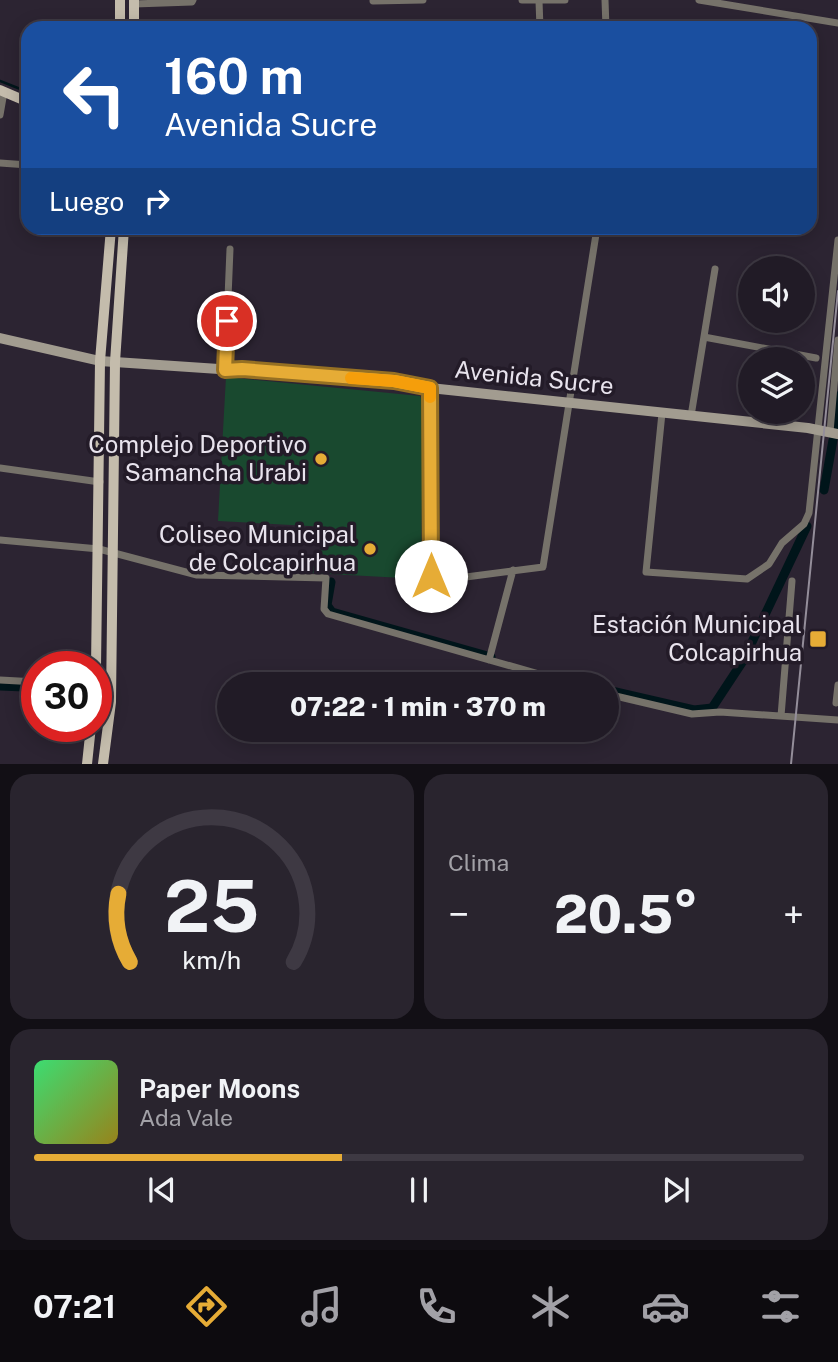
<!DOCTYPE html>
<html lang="es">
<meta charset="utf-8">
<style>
body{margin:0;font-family:"Public Sans",sans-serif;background:#29242e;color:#f1f3f6;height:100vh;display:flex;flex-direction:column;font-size:26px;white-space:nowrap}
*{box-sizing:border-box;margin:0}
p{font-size:23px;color:#a2a1a7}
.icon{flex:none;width:38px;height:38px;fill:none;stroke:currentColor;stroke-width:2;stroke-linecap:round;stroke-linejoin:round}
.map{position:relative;height:764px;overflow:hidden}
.panel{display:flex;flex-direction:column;gap:10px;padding:10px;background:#120f15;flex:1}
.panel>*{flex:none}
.guide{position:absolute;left:21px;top:21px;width:796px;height:214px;border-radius:21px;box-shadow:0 4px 18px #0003,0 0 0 2px #3e3943;background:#1a4fa0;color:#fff;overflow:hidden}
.buttons{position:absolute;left:738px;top:256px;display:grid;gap:14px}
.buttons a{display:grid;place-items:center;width:77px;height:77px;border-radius:50%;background:#211b26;box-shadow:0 4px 18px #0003,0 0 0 2px #3e3943;font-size:35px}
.speed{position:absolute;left:21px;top:651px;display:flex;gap:14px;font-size:35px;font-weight:700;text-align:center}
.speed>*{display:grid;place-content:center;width:91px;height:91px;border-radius:50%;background:#211b26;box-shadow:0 4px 18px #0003,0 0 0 2px #3e3943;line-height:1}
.speed .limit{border:10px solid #d22;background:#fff;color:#111}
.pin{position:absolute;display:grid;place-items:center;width:60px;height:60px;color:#fff;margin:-30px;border:4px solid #fff;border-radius:50%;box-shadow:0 2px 7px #0007}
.me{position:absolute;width:77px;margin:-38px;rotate:0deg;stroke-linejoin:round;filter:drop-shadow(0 0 5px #0008)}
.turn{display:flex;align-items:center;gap:24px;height:147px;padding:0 28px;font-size:32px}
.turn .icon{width:91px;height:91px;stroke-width:2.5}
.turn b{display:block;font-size:49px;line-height:60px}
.then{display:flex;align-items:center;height:66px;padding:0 28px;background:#0003;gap:14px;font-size:26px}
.big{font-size:52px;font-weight:800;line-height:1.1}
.panel .card{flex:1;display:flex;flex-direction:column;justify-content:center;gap:10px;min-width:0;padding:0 24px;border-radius:21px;background:#29242e}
.panel .dial{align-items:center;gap:0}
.dial svg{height:182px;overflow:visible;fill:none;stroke:#3e3943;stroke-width:7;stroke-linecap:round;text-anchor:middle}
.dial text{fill:#f1f3f6;stroke:none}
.song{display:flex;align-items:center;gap:21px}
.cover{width:84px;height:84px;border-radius:10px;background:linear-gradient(135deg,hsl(140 70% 55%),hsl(50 70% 35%))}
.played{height:7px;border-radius:4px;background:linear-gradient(90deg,#e6ac36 40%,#3e3943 40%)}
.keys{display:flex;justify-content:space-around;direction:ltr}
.heat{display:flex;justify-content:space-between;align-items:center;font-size:38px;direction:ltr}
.panel .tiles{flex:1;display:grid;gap:10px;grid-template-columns:1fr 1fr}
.card:last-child{grid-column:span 2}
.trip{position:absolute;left:217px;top:672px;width:402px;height:70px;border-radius:35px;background:#211b26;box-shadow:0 4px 18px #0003,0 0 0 2px #3e3943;font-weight:800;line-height:70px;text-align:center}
.menu{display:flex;height:112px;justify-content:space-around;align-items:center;background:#0d0b0f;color:#a2a1a7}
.menu .icon{width:49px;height:49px}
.menu .on{color:#e6ac36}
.menu b{font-size:32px;color:#f1f3f6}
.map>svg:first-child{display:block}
</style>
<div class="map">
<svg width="838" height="764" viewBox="0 0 838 764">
<rect width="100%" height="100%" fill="#2c2432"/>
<path fill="#19492f" d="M226,377L420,396L423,403L421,579L311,573L328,527L218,521Z"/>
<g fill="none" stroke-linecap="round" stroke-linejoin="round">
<path stroke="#00151a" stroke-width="2.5" d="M0,81L28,92"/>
<path stroke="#00151a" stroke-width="9" d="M835,427L838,396
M824,490L833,440
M331,582L327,605L332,612L491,657
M565,678L586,684
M0,686L25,687
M607,690L694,710L712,708L743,661L807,526"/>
<path stroke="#76726a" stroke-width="7" d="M522,0H565
M605,0L606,28
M699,0L838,23
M373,1L423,0
M539,1L540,28
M134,4L192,2L193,0
M0,115L4,92
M0,163L28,165
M704,337L816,358
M225,370L230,249
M430,388L431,576L466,577L543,567L597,228
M662,413L646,572L747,579L769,564L782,543L804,524L809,513L838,240
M691,416L715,269
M830,432L838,340
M0,468L100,482
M0,540L99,549L197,575L326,578L324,609L328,614L574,684
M489,660L513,570
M0,680L37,682
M96,685H111
M607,694L692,714L720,712L838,720
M836,703L838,685
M781,716L792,581"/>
<path stroke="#a29c90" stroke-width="10" d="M0,338L100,361L394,381L430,388L808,428L838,434"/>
<path stroke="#c4bcac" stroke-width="10" d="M120,0V28
M134,28V0
M0,90L28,102
M96,667L100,361L111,228
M87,764L91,726
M103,764L111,702L115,362L124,228"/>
<path stroke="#948e9a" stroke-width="2" d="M791,764L838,291"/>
</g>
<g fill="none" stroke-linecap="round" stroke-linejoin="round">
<g stroke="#967023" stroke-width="18">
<path id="route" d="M227,321L225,370L242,369L394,381L430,388L431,576"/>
</g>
<use href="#route" stroke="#e6ac36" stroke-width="12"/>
<path stroke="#f59e0b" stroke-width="12" d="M351,378L394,381L430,388V397"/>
</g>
<g fill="#e6ac36" stroke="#231b28" stroke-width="2.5">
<circle cx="321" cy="459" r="7"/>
<circle cx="370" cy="549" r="7"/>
<rect x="809" y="630" width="18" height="18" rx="3.5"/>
</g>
<g text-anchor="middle" stroke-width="7" stroke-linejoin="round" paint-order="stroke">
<g font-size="24" fill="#e8e3ed" stroke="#231b28">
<text transform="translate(534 378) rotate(6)" y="8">Avenida Sucre</text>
</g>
<g font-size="24" fill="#e8e3ed" stroke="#231b28" text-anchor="end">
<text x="307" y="453">Complejo Deportivo<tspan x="307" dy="28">Samancha Urabi</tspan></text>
<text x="356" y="543">Coliseo Municipal<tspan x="356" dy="28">de Colcapirhua</tspan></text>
<text x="802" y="633">Estación Municipal<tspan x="802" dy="28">Colcapirhua</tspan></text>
</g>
</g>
</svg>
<div class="buttons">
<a><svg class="icon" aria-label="sound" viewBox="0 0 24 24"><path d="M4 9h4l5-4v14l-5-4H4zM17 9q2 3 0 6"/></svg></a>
<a><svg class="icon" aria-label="layers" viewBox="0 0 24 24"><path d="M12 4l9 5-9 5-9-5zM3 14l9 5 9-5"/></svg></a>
</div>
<div class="speed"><div class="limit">30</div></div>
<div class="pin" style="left:227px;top:321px;background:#d93025"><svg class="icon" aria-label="arrive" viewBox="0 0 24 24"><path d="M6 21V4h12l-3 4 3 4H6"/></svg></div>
<svg class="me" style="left:431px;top:576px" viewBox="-20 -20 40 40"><circle r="19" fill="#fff"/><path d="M0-13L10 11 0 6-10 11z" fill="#e6ac36"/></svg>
<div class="trip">07:22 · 1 min · 370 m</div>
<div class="guide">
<div class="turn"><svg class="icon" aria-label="left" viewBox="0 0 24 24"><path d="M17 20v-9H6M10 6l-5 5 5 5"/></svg><div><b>160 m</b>Avenida Sucre</div></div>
<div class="then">Luego<svg class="icon" aria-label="right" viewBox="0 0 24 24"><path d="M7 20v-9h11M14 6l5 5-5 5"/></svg></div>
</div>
</div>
<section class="panel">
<div class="tiles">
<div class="card dial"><svg viewBox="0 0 100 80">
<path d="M14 69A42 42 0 1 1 86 69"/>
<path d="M14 69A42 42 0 0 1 9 39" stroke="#e6ac36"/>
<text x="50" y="56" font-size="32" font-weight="700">25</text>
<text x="50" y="72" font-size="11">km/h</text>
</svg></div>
<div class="card"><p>Clima</p>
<div class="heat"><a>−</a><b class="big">20.5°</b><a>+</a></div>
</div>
<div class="card">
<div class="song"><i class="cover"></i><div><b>Paper Moons</b><p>Ada Vale</p></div></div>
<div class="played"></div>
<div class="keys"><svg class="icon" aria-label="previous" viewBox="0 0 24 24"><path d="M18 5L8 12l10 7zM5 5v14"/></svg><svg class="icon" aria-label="pause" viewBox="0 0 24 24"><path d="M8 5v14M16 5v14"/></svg><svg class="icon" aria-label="next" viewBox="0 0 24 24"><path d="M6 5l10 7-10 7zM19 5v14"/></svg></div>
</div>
</div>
</section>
<nav class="menu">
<b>07:21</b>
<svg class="icon on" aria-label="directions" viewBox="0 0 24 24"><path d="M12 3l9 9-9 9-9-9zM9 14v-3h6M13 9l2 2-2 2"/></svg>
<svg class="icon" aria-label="music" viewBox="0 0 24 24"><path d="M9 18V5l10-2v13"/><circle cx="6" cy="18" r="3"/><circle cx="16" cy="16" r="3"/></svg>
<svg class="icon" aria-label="phone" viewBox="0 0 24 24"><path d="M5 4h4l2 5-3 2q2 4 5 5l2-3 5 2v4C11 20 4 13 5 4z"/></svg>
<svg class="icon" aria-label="climate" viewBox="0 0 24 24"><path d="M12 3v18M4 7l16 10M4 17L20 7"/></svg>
<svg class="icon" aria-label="car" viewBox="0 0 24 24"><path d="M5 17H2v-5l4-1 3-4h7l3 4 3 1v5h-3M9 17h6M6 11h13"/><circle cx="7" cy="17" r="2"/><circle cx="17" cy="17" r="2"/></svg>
<svg class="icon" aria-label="filters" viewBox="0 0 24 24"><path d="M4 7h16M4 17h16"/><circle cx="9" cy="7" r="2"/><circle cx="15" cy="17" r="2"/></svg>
</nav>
